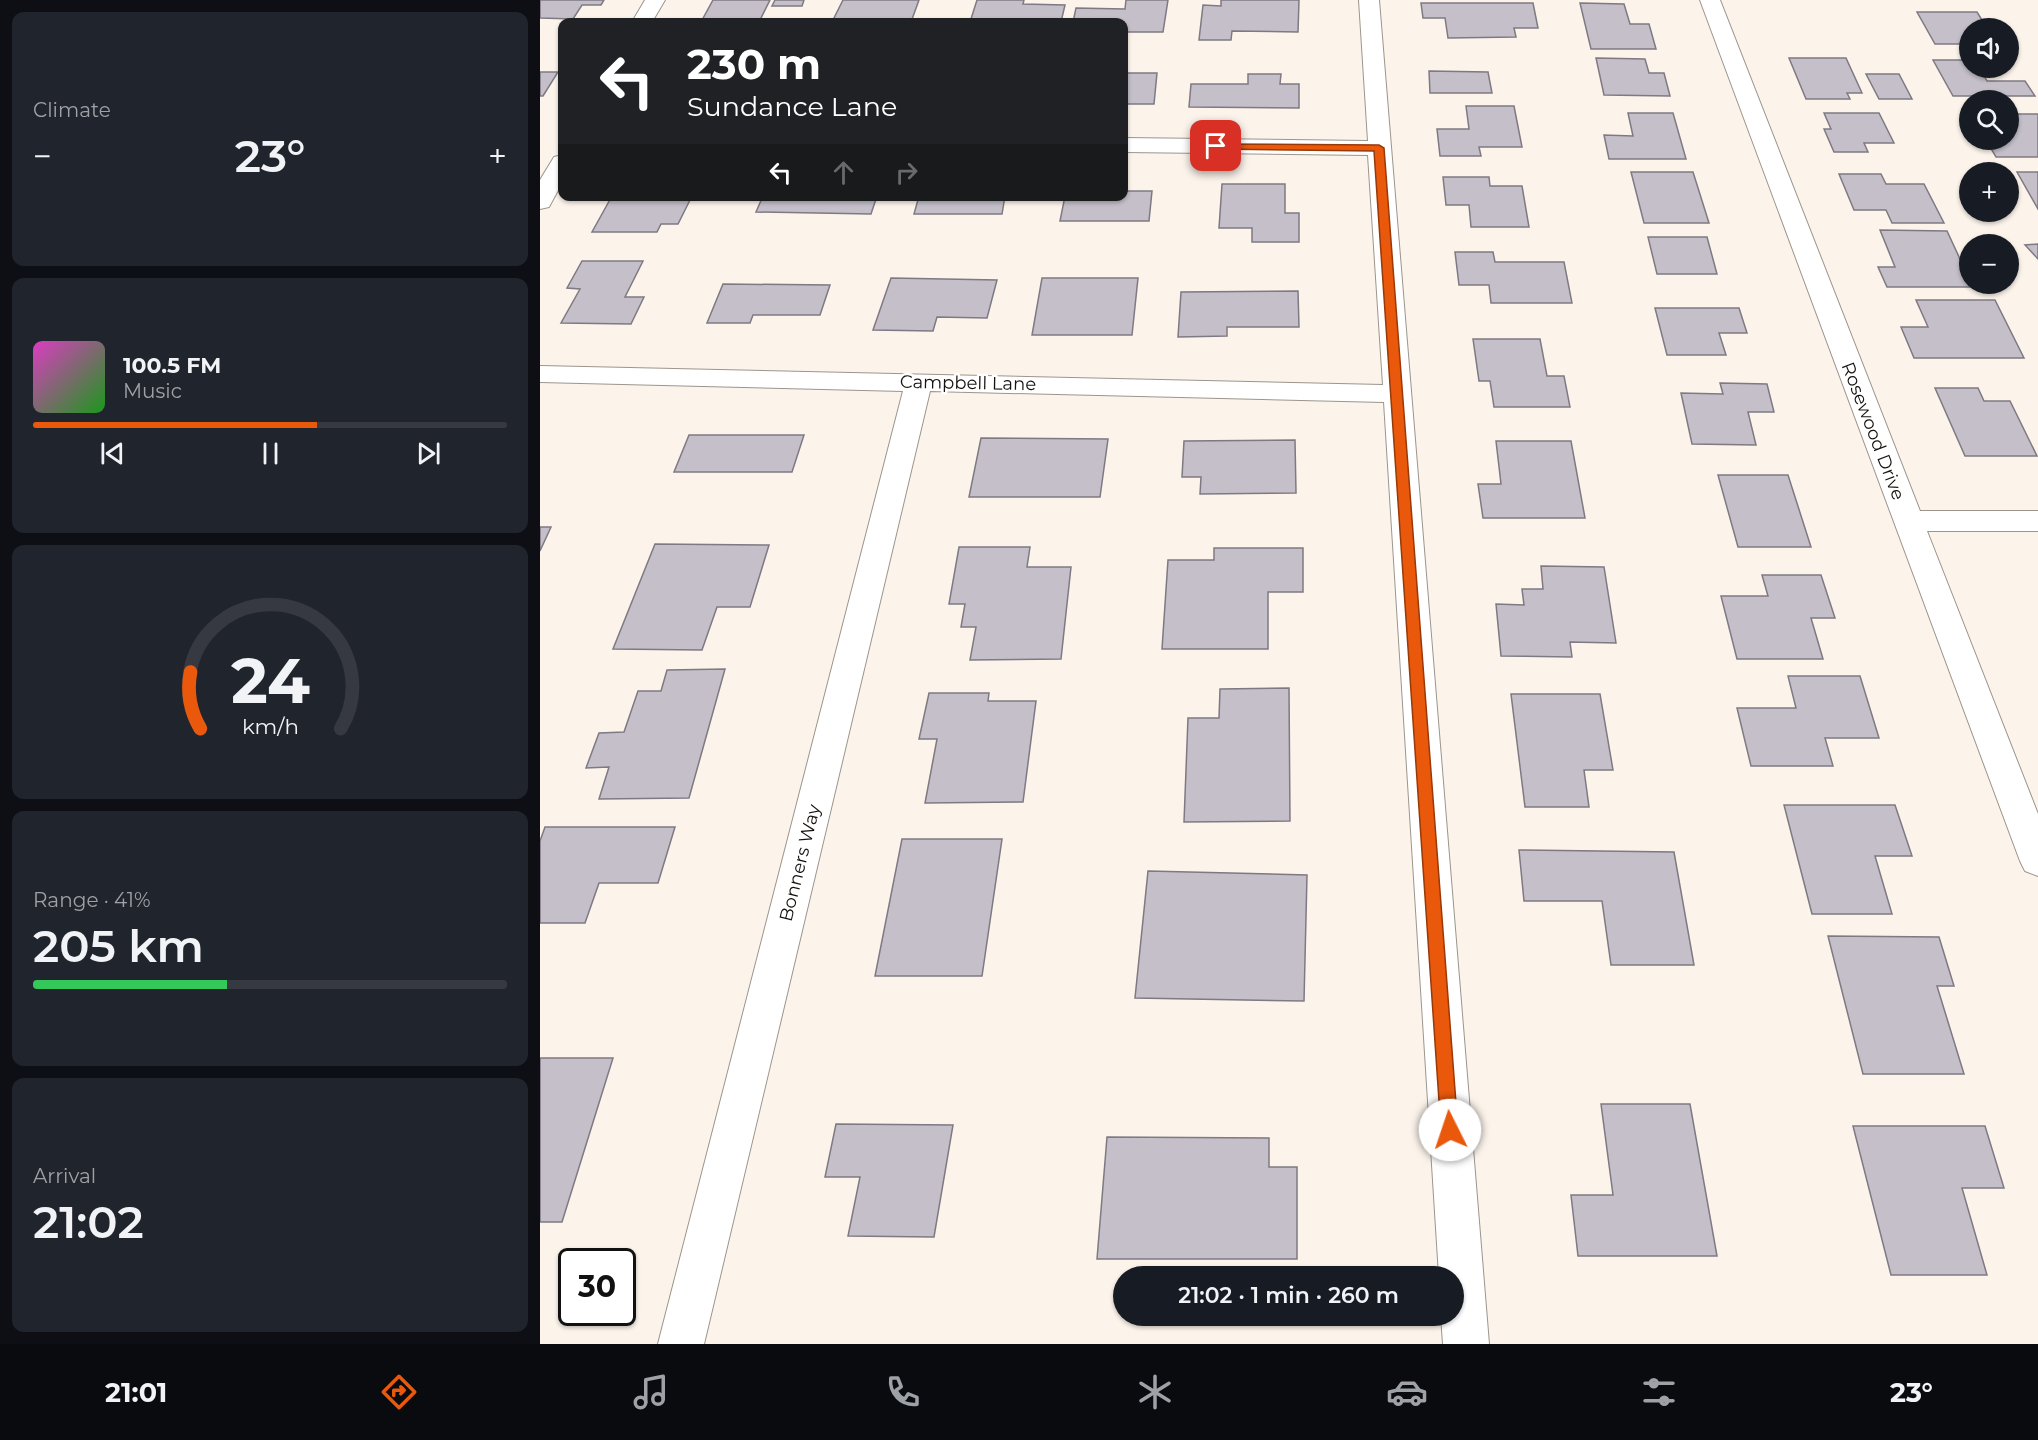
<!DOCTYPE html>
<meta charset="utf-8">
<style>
body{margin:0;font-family:Montserrat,sans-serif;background:#20242c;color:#f1f3f6;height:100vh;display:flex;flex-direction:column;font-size:22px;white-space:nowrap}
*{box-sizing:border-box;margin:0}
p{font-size:20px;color:#9ea1a6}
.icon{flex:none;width:33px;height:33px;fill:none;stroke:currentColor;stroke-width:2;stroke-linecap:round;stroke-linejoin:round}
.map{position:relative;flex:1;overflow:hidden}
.side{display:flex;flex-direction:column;gap:12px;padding:12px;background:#0d0f14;width:540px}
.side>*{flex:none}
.top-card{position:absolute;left:18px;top:18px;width:570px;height:183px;border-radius:12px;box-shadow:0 2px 4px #0004;background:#202124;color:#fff;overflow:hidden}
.controls{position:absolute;left:1419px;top:18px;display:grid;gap:12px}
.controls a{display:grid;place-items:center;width:60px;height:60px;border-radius:50%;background:#171b24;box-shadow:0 2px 4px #0004;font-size:30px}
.speed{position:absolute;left:18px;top:1248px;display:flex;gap:12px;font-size:30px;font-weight:700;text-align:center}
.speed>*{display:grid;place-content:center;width:78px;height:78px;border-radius:50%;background:#171b24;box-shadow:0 2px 4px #0004;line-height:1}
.speed .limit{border:3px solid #111;border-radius:9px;background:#fff;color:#111}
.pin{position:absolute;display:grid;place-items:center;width:51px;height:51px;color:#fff;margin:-26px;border-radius:12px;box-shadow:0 3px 9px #0006}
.me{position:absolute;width:66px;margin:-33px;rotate:356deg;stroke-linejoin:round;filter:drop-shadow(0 0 4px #0008)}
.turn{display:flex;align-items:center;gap:21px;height:126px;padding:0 30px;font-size:27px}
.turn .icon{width:78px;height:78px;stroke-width:2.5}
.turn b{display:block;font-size:42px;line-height:51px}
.lanes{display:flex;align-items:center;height:57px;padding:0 30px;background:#0003;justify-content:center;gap:30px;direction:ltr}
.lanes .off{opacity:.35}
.big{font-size:45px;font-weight:600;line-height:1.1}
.side .widget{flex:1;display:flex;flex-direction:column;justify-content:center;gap:9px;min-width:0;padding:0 21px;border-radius:12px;background:#20242c}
.side .dial{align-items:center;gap:0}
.dial svg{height:156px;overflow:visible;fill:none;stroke:#363941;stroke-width:7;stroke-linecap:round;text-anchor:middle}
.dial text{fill:#f1f3f6;stroke:none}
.song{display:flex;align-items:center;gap:18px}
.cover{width:72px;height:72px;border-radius:9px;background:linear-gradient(135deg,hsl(310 70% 55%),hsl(120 70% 35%))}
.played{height:6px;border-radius:3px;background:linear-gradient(90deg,#ea580c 60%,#363941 60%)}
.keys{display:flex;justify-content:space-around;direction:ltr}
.heat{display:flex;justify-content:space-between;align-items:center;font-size:33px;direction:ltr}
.charge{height:9px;border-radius:4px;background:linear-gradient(90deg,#34c759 41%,#363941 0)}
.trip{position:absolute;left:573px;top:1266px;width:351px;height:60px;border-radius:30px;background:#171b24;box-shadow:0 2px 4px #0004;font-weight:600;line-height:60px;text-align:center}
.tabs{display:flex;height:96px;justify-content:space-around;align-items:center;background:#090b0e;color:#9ea1a6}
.tabs .icon{width:42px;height:42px}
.tabs .on{color:#ea580c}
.tabs b{font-size:27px;color:#f1f3f6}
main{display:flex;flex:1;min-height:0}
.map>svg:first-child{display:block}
</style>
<main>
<section class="side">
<div class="widget"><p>Climate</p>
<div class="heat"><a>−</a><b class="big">23°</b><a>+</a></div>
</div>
<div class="widget">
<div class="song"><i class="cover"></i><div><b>100.5 FM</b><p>Music</p></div></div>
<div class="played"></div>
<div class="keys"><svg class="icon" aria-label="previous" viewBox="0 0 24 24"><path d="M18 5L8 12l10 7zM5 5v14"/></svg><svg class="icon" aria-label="pause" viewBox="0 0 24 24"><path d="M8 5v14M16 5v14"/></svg><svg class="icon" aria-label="next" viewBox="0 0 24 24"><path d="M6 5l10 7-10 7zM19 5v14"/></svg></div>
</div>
<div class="widget dial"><svg viewBox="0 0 100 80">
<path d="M14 69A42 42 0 1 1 86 69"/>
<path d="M14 69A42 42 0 0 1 9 40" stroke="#ea580c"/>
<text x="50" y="56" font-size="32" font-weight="700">24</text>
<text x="50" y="72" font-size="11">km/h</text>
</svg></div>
<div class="widget"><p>Range · 41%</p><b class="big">205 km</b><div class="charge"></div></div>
<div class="widget"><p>Arrival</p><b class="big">21:02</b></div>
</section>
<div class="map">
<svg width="1498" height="1344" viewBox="0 0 1498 1344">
<rect width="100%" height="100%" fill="#fcf4eb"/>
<path fill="#c4bfc9" stroke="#7e7982" stroke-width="1.5" d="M0,0H64L61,5H42L33,19L0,18Z
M173,0H230L219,22H161Z
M235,0H264L262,6H232Z
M303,0H379L371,22H292Z
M437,0H484L483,4L525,5L521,22H430Z
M586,0H628L623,32H584V22H533L536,8L585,9Z
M681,0H759L758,32L692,31L691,40H659L663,5L681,6Z
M881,3H993L998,28H974L976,37L908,38L905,18H883Z
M1040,3L1084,4L1090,24H1109L1116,49H1051Z
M1377,12H1437L1447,28H1430V44H1395Z
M1056,58L1105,59L1109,73H1124L1130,96L1064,95Z
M1249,58H1306L1322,93H1307L1310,99H1266Z
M1393,60H1430V68H1440L1447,81H1485L1495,96H1413Z
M889,71L948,72L952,93H890Z
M0,72H18L3,96H0Z
M584,73H617L614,104H584Z
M708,74H741L740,84H759V108L649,107L651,84H708Z
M1326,74H1359L1372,99H1339Z
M926,106H974L982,147H939L941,156H900L897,129H929Z
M1088,113H1133L1146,159H1069L1064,135L1093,136Z
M1284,113H1339L1354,143H1324L1328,152H1294L1284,129H1291Z
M1468,114H1498V157H1456L1446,140H1468Z
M1091,172H1153L1169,223H1104Z
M1477,172H1498V209Z
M1299,174H1341L1346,184H1384L1404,223H1352L1346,210H1314Z
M903,177H949L950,186H982L989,227H931L929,205H906Z
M682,184H745V213H759V242H712V228H679Z
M584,191H612L609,221H520L525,196H584Z
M72,196H138L136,200H150L138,224H121L117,232H52Z
M223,196H337L331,214L216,212Z
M379,196H465L462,214H374Z
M1340,230L1407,231L1433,287H1347L1338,267H1355Z
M1108,237H1167L1177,274H1117Z
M1498,244V259L1485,245Z
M915,252H953L955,262H1024L1032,303H951L949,285H919Z
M42,261H103L85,297H104L91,324L21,323L40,289L27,288Z
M351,278L457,280L447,318L397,317L393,331L333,330Z
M502,278H598L592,335H492Z
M183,284L290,285L280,315H213L210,323H167Z
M758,291L759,327H687V336L638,337L641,292Z
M1376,300H1455L1484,358H1374L1361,327H1388Z
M1115,308H1199L1207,333H1179L1186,355H1127Z
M933,339H1000L1007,376H1024L1030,407H954L950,381H939Z
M1180,383L1227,384L1234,412H1208L1216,445L1152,444L1141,393L1183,394Z
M1395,388H1438L1444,401H1470L1497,456H1425Z
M149,435H264L252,472H134Z
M441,438L568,439L560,497H429Z
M755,440L756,493L660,494L661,477H642L644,441Z
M956,441H1031L1045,518H943L938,484H961Z
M1178,475H1248L1271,547H1198Z
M0,527H11L0,551Z
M115,544L229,545L210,607H177L162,650L73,649Z
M419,547H490L487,567H531L521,659L430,660L436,627H421L425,604H409Z
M674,548H763V592H728V649H622L628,560H674Z
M1001,566L1064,567L1076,643L1030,642L1032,657L961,656L956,604L984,605L982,589H1003Z
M1222,575H1281L1295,618H1271L1283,659H1197L1181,596H1228Z
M185,669L149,798L59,799L69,767L46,768L59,733L84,732L98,691H121L127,670Z
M1248,676H1320L1339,738H1285L1293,766H1211L1197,708H1256Z
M749,688L750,821L644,822L648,718H679L680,689Z
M389,693H449L448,701H496L483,802L385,803L397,739H379Z
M971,694H1060L1073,770H1044L1049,807H985Z
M1244,805H1355L1372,856H1335L1352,914H1272Z
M5,827H135L118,883H59L45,923H0V841Z
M362,839H462L442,976H335Z
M979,850L1134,852L1154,965H1071L1062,901H984Z
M608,871L767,875L764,1001L595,998Z
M1288,936L1399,937L1414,986H1397L1424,1074H1323Z
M0,1058H73L22,1222H0Z
M1061,1104H1150L1177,1256H1038L1031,1195H1073Z
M296,1124L413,1125L394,1237L308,1236L320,1177H285Z
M1313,1126H1445L1464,1188H1422L1447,1275H1351Z
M567,1137L729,1138V1167H757V1259H557Z"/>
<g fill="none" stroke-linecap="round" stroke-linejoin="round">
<g stroke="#9c958d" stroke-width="2">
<path id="minor" d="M105,0H125L112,22H92Z
M819,0H839L949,1344H903L901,1316H914V1276H899L844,402L390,391L164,1344H118L363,391L0,382V366L843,385L828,155L584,152V138L828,141Z
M1160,0H1180L1380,511H1498V531H1387L1498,814V876L1485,871L1480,861Z
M22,155V183L9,207L0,209V180L14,157Z"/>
</g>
<use href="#minor" fill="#fff" fill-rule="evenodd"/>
</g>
<path fill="#ea580c" stroke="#983908" stroke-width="1.5" d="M673,144L839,145L844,148L918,1130L916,1136L910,1138L904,1136L901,1130L834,151L676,149L673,148Z"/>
<g text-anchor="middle" stroke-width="5" stroke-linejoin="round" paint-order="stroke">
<g font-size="18" fill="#14120f" stroke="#fff">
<text transform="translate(428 383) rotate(1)" y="6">Campbell Lane</text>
<text transform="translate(1333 431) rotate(69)" y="6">Rosewood Drive</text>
<text transform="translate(260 863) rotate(-76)" y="6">Bonners Way</text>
</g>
</g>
</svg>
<div class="controls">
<a><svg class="icon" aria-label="sound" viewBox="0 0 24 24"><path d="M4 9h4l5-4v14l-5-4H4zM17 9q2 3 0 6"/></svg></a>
<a><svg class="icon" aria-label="search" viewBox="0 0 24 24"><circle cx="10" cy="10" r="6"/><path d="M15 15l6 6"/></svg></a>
<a>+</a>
<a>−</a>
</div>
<div class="speed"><div class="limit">30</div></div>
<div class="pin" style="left:676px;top:146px;background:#d93025"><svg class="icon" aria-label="arrive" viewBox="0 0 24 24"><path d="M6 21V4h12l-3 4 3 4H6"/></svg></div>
<svg class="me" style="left:910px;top:1130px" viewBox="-20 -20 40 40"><circle r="19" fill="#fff"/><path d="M0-13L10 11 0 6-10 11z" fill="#ea580c"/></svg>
<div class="trip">21:02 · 1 min · 260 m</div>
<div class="top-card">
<div class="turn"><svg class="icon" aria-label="left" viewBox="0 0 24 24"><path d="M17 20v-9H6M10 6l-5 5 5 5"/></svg><div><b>230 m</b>Sundance Lane</div></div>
<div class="lanes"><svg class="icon" aria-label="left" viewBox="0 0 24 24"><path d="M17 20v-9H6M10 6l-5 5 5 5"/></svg><svg class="icon off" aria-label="ahead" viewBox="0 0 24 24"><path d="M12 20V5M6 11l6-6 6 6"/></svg><svg class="icon off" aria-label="right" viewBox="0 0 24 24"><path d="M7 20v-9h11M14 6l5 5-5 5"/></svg></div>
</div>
</div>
</main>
<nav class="tabs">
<b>21:01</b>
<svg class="icon on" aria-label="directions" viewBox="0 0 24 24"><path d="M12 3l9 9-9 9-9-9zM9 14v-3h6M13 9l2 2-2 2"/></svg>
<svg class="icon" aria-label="music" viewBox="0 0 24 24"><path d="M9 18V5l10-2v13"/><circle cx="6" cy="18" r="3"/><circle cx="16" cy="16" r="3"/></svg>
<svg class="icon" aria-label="phone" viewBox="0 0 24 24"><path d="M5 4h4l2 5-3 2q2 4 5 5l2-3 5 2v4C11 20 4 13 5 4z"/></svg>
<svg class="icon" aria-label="climate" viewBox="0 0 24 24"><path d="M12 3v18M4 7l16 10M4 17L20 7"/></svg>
<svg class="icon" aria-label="car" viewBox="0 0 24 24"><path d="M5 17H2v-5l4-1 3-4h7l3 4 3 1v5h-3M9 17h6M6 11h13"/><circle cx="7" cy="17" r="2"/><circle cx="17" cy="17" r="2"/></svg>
<svg class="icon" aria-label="filters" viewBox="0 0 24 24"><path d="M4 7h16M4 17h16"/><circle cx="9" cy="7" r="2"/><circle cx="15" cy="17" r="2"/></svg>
<b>23°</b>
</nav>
